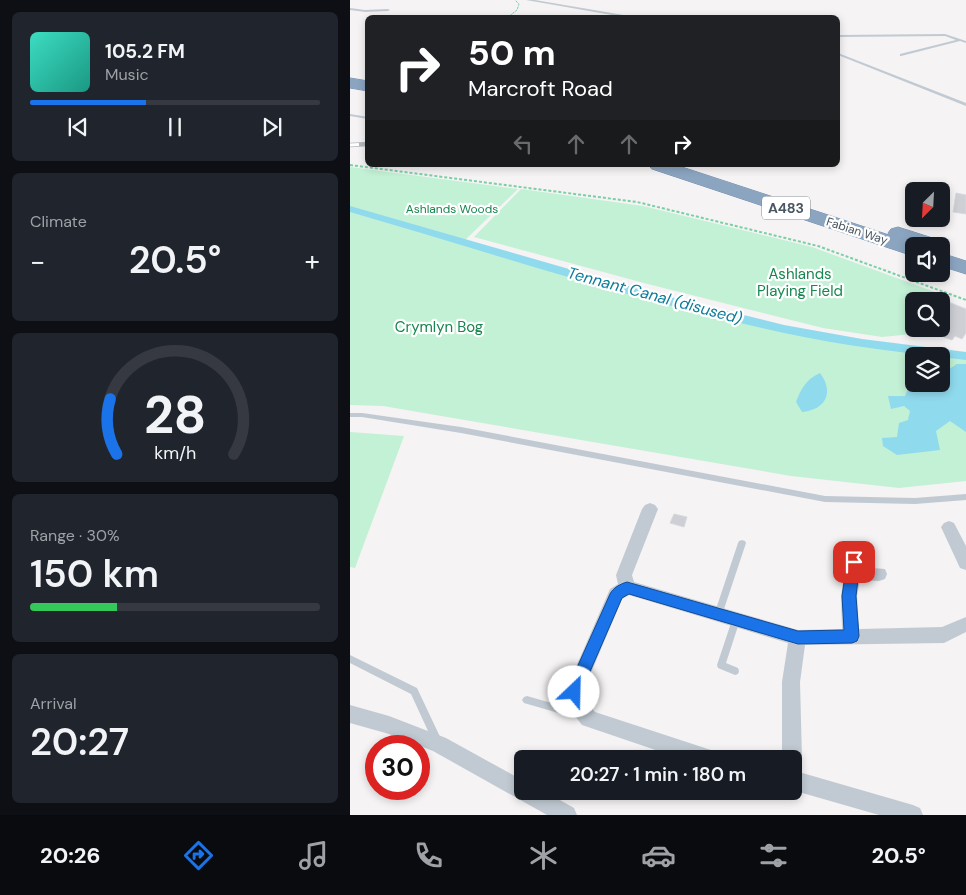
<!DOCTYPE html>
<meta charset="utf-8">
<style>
body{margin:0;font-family:"DM Sans",sans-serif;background:#20242c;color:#f1f3f6;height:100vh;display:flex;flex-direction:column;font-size:19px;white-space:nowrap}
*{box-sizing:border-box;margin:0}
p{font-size:16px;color:#9ea1a6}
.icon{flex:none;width:28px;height:28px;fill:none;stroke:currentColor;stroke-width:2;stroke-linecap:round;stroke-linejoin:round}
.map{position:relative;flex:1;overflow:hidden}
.panel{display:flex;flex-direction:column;gap:12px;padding:12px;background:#0d0f14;width:350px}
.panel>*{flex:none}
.hud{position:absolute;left:15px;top:15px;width:475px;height:152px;border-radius:8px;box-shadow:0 2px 8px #0003;background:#202124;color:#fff;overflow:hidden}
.needle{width:32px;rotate:204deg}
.fabs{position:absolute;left:555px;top:182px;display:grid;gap:10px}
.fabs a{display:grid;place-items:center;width:45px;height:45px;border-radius:8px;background:#171b24;box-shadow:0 2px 8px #0003;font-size:25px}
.speed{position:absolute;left:15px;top:735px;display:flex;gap:10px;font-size:25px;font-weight:700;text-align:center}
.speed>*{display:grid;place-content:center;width:65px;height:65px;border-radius:50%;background:#171b24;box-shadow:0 2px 8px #0003;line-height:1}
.speed .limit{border:8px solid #d22;background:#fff;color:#111}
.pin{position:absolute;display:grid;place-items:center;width:42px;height:42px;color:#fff;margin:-21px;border-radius:10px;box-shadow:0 2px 8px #0006}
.me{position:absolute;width:55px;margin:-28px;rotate:24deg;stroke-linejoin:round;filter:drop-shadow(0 0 4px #0008)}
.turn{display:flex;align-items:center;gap:18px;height:105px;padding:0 20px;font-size:22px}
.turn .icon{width:65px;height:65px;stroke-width:2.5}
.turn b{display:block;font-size:35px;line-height:42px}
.lanes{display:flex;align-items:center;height:48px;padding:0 20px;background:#0003;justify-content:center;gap:25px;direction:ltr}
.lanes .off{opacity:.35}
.big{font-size:38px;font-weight:600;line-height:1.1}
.panel .tile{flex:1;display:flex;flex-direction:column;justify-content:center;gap:8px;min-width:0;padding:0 18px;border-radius:8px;background:#20242c}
.panel .dial{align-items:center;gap:0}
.dial svg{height:130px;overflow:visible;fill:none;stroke:#363941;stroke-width:7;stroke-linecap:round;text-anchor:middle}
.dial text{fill:#f1f3f6;stroke:none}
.song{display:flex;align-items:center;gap:15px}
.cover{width:60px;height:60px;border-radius:8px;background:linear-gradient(135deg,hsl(170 70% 55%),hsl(170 70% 35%))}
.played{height:5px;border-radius:2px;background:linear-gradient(90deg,#1a73e8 40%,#363941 40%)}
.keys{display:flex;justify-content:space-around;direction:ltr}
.heat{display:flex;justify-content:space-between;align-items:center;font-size:28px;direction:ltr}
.charge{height:8px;border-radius:4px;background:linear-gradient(90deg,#34c759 30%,#363941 0)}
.trip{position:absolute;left:164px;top:750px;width:288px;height:50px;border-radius:8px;background:#171b24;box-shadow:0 2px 8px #0003;font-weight:600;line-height:50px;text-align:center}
.tab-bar{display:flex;height:80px;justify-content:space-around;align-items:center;background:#090b0e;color:#9ea1a6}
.tab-bar .icon{width:35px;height:35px}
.tab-bar .active{color:#1a73e8}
.tab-bar b{font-size:22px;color:#f1f3f6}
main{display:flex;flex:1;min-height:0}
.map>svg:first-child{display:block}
</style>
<main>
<section class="panel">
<div class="tile">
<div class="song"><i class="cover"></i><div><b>105.2 FM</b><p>Music</p></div></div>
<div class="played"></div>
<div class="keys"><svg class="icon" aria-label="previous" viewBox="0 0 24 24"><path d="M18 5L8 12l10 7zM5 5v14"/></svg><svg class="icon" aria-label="pause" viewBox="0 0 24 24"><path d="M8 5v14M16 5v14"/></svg><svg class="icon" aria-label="next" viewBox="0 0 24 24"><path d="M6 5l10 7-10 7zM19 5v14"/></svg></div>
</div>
<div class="tile"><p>Climate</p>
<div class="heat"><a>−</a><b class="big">20.5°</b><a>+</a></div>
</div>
<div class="tile dial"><svg viewBox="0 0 100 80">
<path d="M14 69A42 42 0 1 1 86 69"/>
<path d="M14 69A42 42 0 0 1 10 35" stroke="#1a73e8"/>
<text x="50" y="56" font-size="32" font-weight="700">28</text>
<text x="50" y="72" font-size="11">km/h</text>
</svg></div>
<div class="tile"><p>Range · 30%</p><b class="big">150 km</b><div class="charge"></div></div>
<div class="tile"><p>Arrival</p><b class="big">20:27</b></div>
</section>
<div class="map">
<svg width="616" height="815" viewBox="0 0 616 815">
<rect width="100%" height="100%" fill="#f5f3f3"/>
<path fill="#c3f1d5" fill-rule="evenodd" d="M0,167L168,189L113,242L0,208Z
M171,189L293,206L462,247L585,292L580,301H564V329H566L563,334L532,337L473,328L294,283L124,237Z
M0,209L289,293L434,329L512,343L616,356V481L549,488L441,476L33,406L0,405ZM564,356H591V384H564Z
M0,432L54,436L5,568L0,567Z"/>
<path fill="#90daee" d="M607,364H616V432L600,421L586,431L590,450L547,455L533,446L532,438L547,437L549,423L558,420L560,411L554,406L541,409L538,396H555L564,375V384H591V369L596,371Z
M470,373C485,393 475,410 452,412L446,402C451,389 456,379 470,373Z"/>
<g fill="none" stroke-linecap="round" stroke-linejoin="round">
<path fill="#90daee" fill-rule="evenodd" d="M0,206L292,290L434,325L512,339L616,352V360C556,353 494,346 434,333C287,301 144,254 0,212Z"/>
</g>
<path fill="#cdcfd5" stroke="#d7d9de" d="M606,193L616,195V214L603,212Z
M591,299L616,309V333L612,339L605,336L602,340L591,336Z
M324,514L337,517L334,527L320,523Z"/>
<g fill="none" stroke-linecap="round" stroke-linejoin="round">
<g stroke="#7690ad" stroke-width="1">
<path id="highway" d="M0,78L18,81V91L0,88Z
M299,165H326L539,235L538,233L541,229L548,227L595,242L598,246L595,250L591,251V246H564V256L557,254L302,169Z
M591,253L616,261V274L591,266Z"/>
</g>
<path stroke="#7ad0a6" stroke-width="1" stroke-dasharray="2.5 1" stroke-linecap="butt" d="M157,18L167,10L169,4L165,0"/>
<path stroke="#7ad0a6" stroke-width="2" stroke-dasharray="3 2" stroke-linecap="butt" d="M0,165L287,202L468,246L616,300"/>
<path fill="#c1cad2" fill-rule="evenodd" d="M176,0H185L291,18H279Z
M0,8L15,10L38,9L40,10L38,11L15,12L0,10Z
M595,34L616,41V43L610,41L551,56H550V54L606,40L595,36L488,37V35Z
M488,53L616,103V106L488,55Z
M16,92H18V95L16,94Z
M0,114L18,117V119L0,116Z
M0,413H12L111,427L475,496L565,498L616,494V500L565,504L475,502L111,433L12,417H0Z
M392,540L395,541L396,543L371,618L368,619L365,618L364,615L388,543L389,541Z
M386,616L389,617L390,620L376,663L388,668L389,671L388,674L385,675L368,668L367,665L383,617Z
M0,655L67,688L92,741L90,744L87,746L84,744L61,694L0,663Z
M177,696L212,706L227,701L230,702L232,705L230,708L212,714L174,703L172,700L174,697Z"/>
<path fill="#c1cad2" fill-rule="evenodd" d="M300,503L305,505L308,509L282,575L284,582L448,630L492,629L491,596L496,562L498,557L504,555L510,557L511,567L535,569L537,574L535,579L529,581L510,580L507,596L509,629L592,627L616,617V632L594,643L455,645L450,682L452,759L449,766L442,768V759H432V682L438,643L279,595L272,599L233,692L235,701L245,712L361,750L368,752L370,759H332L232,725L221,711L215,692L260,589L268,584L266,575L292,509L295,505Z
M599,521L604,523L616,546V570L610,568L591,527L594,523Z
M0,705L39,716L96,738L172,780V791H194L224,808L227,815H197L83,751L39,734L0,723Z
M442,770L563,805L570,808L573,815H529L442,790Z"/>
<use href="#highway" fill="#8ba5c1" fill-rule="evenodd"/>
<g stroke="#b5b8bd" stroke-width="4.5">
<path id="rail" d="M0,145L18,144"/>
</g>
<use href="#rail" stroke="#fff" stroke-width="3" stroke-dasharray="9" stroke-linecap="butt"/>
</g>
<path fill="#1a73e8" stroke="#114b97" d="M504,556L508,558L510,562L506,596L509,636L507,641L502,643L448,644L279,594L272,598L229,697L224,699L218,697L216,692L260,594C263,588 270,584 277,582L448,631L494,630L492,596L497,562L499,558Z"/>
<g text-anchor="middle" stroke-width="4.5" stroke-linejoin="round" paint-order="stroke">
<g font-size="12" fill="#17864f" stroke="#fff">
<text x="102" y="213">Ashlands Woods</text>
</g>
<g font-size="12" fill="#4a5661" stroke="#fff">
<text transform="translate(507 231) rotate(18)" y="4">Fabian Way</text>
</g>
<rect fill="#fff" stroke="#808990" stroke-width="1" x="412" y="196.5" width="48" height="23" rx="4"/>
<g font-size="14" font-weight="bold" fill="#4a5661">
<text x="436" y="213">A483</text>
</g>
<g font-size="15" fill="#17864f" stroke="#fff">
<text x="450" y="279">Ashlands<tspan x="450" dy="17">Playing Field</tspan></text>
<text x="89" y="332">Crymlyn Bog</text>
</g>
<g font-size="16" font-style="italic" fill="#0c7c9b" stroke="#fff">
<text transform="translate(305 295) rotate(15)" y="6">Tennant Canal (disused)</text>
</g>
</g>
</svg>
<div class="fabs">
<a><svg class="needle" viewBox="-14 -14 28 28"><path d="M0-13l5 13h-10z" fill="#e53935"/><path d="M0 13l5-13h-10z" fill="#9ea1a6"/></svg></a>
<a><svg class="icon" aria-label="sound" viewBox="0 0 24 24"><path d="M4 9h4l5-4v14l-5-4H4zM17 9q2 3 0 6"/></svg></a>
<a><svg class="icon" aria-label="search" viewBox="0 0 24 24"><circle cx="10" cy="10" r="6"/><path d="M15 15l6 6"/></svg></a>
<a><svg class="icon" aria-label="layers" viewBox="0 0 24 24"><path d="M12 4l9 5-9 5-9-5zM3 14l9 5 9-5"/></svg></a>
</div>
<div class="speed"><div class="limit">30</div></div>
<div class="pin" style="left:504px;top:562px;background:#d93025"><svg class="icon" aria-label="arrive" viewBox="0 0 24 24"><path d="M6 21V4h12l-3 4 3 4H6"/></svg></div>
<svg class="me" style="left:224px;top:692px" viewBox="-20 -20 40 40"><circle r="19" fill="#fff"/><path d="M0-13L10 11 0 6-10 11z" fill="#1a73e8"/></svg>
<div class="trip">20:27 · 1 min · 180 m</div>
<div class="hud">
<div class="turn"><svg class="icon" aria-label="right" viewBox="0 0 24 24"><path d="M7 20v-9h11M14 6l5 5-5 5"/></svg><div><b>50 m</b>Marcroft Road</div></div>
<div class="lanes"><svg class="icon off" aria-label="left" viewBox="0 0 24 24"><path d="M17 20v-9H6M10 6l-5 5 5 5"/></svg><svg class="icon off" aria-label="ahead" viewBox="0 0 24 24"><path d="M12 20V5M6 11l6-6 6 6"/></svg><svg class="icon off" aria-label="ahead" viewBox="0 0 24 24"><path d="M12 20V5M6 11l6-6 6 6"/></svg><svg class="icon" aria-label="right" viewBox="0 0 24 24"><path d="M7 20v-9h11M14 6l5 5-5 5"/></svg></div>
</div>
</div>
</main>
<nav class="tab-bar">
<b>20:26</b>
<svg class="icon active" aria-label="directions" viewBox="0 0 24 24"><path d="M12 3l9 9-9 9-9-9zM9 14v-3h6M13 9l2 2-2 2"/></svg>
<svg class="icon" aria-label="music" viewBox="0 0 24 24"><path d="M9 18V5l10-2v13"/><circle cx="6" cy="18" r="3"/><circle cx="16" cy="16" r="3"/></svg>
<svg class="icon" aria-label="phone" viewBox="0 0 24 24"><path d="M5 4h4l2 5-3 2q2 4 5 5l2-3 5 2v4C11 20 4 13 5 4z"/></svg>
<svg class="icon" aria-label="climate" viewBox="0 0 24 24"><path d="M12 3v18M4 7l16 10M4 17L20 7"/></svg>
<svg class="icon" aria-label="car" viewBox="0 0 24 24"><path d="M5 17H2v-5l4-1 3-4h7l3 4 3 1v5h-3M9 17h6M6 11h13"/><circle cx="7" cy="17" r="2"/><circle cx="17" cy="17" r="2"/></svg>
<svg class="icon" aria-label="filters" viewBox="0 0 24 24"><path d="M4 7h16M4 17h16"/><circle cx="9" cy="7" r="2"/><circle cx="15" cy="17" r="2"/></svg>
<b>20.5°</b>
</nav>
